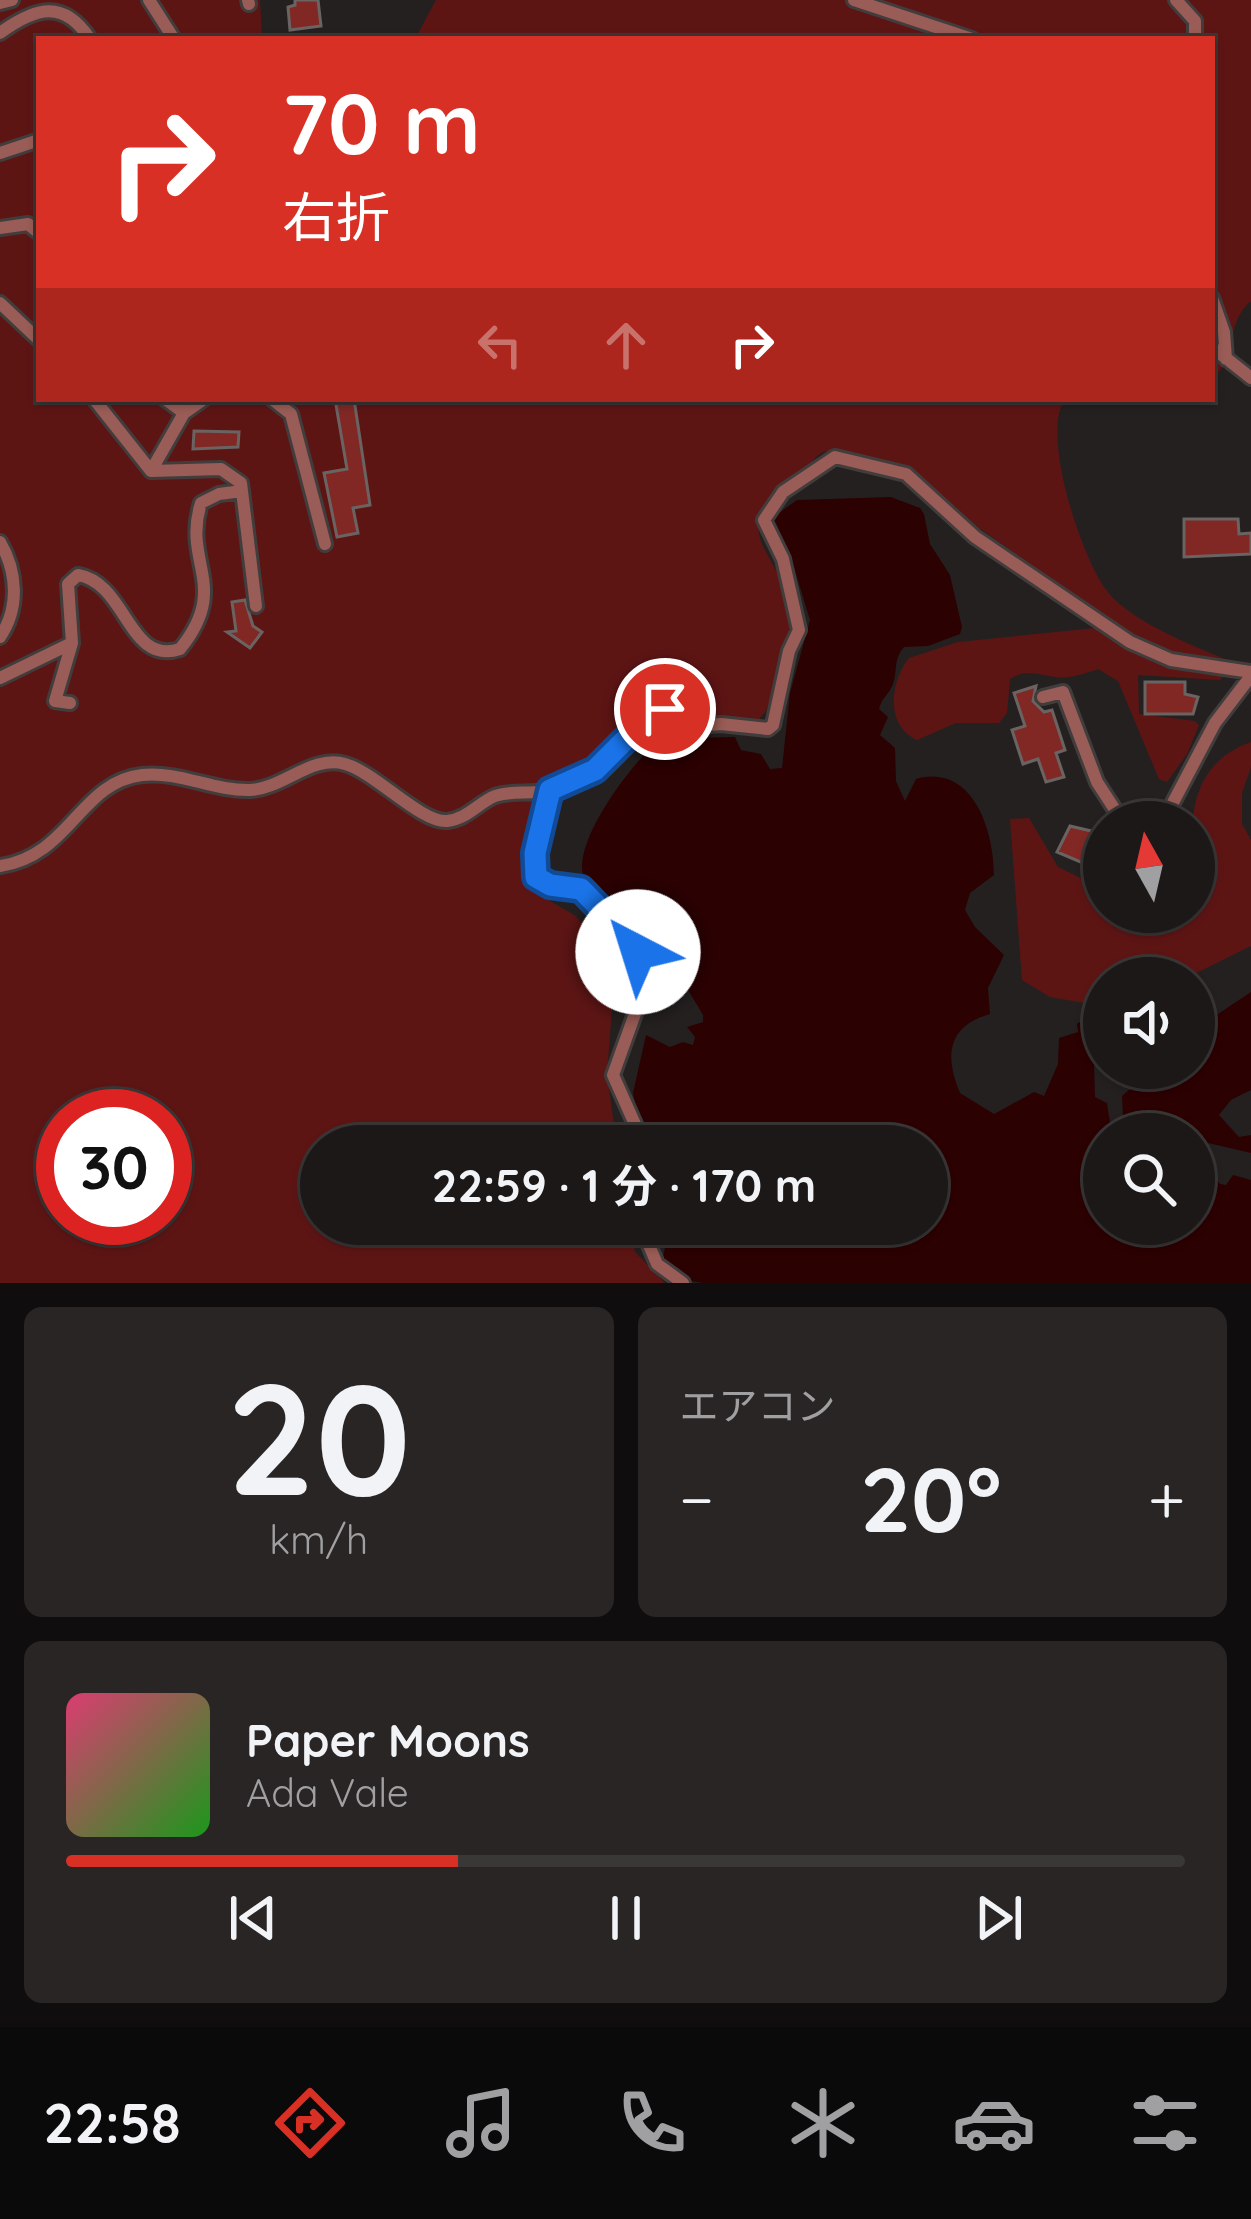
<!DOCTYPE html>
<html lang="ja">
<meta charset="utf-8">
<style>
body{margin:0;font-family:Quicksand,"Noto Sans JP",sans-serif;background:#292525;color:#f1f3f6;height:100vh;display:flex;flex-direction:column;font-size:45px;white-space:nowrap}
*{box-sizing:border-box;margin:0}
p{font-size:39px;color:#a0a0a2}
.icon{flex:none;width:66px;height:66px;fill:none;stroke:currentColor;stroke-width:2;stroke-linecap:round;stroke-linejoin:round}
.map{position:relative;height:1283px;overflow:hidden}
.side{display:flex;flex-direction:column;gap:24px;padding:24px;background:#0f0d0d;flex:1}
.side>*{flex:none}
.guide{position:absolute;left:36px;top:36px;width:1179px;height:366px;border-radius:0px;box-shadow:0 3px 9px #0004,0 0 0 3px #3a3737;background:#d93025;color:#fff;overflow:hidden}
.needle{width:78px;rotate:352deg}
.fabs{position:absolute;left:1083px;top:801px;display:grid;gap:24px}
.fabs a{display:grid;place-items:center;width:132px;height:132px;border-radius:50%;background:#1c1818;box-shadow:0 3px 9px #0004,0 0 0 3px #3a3737;font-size:60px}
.speed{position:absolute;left:36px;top:1089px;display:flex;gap:24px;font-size:60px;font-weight:700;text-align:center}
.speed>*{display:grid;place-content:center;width:156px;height:156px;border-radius:50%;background:#1c1818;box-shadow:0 3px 9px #0004,0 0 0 3px #3a3737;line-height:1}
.speed .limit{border:18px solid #d22;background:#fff;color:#111}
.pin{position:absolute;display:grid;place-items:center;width:102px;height:102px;color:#fff;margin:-51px;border:6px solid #fff;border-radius:50%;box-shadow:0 3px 12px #0007}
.me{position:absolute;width:132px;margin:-66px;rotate:320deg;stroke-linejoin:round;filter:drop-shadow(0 0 9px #0008)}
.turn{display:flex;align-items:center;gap:42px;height:252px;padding:0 48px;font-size:54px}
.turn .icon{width:156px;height:156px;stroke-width:2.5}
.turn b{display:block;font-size:84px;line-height:102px}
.lanes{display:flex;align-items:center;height:114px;padding:0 48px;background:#0003;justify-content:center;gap:60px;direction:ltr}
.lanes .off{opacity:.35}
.big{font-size:90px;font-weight:700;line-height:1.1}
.side .widget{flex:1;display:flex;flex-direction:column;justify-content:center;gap:18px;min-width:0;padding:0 42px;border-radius:18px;background:#292525}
.side .dial{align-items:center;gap:0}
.dial b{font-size:156px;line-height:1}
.song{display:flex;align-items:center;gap:36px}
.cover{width:144px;height:144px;border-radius:18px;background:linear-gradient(135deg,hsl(340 70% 55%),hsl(120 70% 35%))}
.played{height:12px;border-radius:6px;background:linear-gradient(90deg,#d93025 35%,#3a3737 35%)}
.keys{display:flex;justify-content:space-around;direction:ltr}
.heat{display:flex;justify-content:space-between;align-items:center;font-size:66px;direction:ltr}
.side .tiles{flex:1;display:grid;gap:24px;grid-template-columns:1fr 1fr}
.widget:last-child{grid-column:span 2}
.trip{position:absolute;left:300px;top:1125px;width:648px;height:120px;border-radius:60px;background:#1c1818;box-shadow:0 3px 9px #0004,0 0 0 3px #3a3737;font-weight:700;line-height:120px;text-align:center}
.dock{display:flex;height:192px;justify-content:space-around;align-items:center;background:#0b0a0a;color:#a0a0a2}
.dock .icon{width:84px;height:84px}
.dock .selected{color:#d93025}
.dock b{font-size:54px;color:#f1f3f6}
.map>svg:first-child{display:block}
</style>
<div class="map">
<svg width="1251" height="1283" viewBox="0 0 1251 1283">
<rect width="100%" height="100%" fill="#252020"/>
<path fill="#5d1514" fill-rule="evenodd" d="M0,0H260L262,39H39V399H1065C1040,434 1082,559 1107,591C1131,622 1192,645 1227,660L1229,672L1220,680L1138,675L1139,714L1195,721L1199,725L1187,754L1167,782L1159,779L1118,681L1098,669C1089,672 1078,676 1069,677C1046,680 1031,665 1010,679L1007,713L999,723H956L917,740C885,726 890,682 909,658L958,642L1096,628L1101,623L1100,614L975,525L915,474L897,463L825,451C812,457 809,468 798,477C716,540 787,545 790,621C791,643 774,688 766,711L758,720L692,718L679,706C628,705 625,735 591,761C575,773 557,782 540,793L527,870L536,893L576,916L615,965L607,1075L617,1146H321V1224H630L635,1252L665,1283H0ZM63,1116H165V1218H63Z
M436,0H1251V301C1226,321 1235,360 1212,380V39H415Z
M1251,742V767L1242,793V824L1251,840V946L1186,978H1104L1102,1006L1050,997L1022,980L1010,819L1029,818L1058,867L1097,886L1104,912L1142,924L1194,912C1194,847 1174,770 1251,742Z"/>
<path fill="#2c0102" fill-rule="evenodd" d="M891,497L920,508L924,514L930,544L950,575L962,627L960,634L928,646L904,647C893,660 898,669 893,684C889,695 882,697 879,709L888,717L880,735L895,748L896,781L905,801L916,779C973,763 994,831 994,875L970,893L965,910L975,927L1004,955L988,988L990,1014C948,1026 944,1055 960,1093L994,1114L1034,1092L1044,1096L1058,1064L1059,1038L1078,1032L1077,1024L1085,1018L1096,1032L1097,1045L1104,1048V1059L1094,1063L1095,1097L1107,1103L1111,1129L1123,1118L1122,1096L1137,1083L1128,1068H1194V1030L1251,992V1090L1231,1100L1219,1115L1239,1137L1251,1135V1153L1208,1143L1197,1146L1196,1155L1220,1184L1226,1185L1233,1175L1251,1180V1283H703L684,1280L662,1264L665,1247L654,1241L660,1224H927V1146H644L633,1093L646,1035L670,1047L683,1042L693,1045L695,1037L687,1027L703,1022V1015L675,968L650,961L643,934C624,921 589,898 583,875C573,836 643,747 674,728L692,738L735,737L741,750L761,754L770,769L782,768L790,693L810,620L789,551L772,518L797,500ZM1104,1134H1194V1224H1104Z"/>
<path fill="#812825" stroke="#696362" stroke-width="3" d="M295,0H318L321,26L290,30L288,7L295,5Z
M335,399H354L370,505L353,508L358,533L337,537L324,473L347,469Z
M194,431L239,432L238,447L193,449Z
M1184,519H1238L1239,534L1251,533V554L1184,557Z
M245,600L253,626L262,632L250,648L227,632L236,631L232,602Z
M1145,682H1185V694L1198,697L1193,714H1145Z
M1036,686L1033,701L1044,712L1052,710L1065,750L1056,753L1064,777L1046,782L1038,759L1023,764L1012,730L1025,726L1014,693Z
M1070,826L1104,834V872L1057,852Z"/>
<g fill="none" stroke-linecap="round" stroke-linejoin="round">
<g stroke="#423d3d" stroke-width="18">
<path id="street" d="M149,0L174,39
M248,0L249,4
M854,0L972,39
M1176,0L1195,21V39
M0,3L12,0
M0,33C37,6 64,0 90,39
M0,153L39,140
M0,228L28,224L39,233
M1212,298L1224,332L1226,359
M0,303L39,340
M1212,347L1251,378
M94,399L151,471
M165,399L184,413
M272,399L291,414L325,544
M151,471L221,469L241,483L256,606
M151,471L184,413L204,399
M0,542C17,571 20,608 0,637
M0,678L72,643L68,584L78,575C127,583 128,666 180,649C231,586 182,563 201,503L219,494L242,491
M1043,697L1063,692L1097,782L1121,819L1167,814L1215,723L1251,676
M70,703L55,701L72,643
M550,790L535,853L536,877L589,894L636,940L633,968L645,986L613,1075L638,1131L637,1146
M0,866C70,856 80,782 142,775C180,771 213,791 250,790C282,789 313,754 345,764C375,772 421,823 447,821C467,819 478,803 495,796C511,790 532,795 550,790C562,787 579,778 591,771C617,756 631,724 658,710L675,715L685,727L721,724L768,729L773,725L789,651L799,630L783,559L764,520L783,492L835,457L906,474L975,537L1130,642L1171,660L1251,672
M640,1224L657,1264L683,1283"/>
</g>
<use href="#street" stroke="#9a5c56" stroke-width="12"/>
</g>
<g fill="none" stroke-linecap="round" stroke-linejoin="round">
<g stroke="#114b97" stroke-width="30">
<path id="route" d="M638,952L631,931L611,920L581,889L550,885L536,877L535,853L550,790L595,770L652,713L665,709"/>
</g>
<use href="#route" stroke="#1a73e8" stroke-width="21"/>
</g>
</svg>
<div class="fabs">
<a><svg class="needle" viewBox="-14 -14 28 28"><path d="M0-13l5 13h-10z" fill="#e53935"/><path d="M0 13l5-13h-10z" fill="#a0a0a2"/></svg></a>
<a><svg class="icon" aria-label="sound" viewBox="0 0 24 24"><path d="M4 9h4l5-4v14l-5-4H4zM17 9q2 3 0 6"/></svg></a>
<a><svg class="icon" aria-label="search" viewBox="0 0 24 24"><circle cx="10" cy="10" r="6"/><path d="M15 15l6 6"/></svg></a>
</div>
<div class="speed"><div class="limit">30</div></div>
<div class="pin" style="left:665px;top:709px;background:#d93025"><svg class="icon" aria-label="arrive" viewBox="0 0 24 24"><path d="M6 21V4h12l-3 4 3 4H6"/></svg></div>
<svg class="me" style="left:638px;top:952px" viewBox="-20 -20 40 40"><circle r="19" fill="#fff"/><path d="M0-13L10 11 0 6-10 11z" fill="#1a73e8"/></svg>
<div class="trip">22:59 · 1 分 · 170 m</div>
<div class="guide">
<div class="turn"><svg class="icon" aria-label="right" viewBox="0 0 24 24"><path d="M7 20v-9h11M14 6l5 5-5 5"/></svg><div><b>70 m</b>右折</div></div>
<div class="lanes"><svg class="icon off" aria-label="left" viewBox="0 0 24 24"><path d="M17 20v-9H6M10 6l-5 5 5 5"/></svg><svg class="icon off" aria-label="ahead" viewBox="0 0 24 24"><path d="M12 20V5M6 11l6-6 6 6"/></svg><svg class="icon" aria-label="right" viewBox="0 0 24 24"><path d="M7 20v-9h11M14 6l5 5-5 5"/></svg></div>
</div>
</div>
<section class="side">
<div class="tiles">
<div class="widget dial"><b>20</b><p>km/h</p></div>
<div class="widget"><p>エアコン</p>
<div class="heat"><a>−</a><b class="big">20°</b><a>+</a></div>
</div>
<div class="widget">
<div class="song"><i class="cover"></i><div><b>Paper Moons</b><p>Ada Vale</p></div></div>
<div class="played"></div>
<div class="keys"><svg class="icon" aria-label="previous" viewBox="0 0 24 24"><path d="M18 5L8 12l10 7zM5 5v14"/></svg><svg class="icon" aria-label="pause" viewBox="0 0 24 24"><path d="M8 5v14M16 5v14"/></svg><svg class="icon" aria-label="next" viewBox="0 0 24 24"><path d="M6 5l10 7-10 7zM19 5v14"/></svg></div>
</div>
</div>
</section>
<nav class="dock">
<b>22:58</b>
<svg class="icon selected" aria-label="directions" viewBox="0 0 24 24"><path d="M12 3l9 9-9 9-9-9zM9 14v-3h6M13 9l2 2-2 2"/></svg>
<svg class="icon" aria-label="music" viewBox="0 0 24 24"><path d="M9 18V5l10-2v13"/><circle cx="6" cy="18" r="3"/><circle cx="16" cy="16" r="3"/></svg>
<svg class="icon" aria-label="phone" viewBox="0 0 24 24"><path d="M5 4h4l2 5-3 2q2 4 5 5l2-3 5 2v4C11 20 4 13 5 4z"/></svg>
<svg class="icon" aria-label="climate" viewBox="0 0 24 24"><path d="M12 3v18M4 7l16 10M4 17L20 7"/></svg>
<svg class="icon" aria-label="car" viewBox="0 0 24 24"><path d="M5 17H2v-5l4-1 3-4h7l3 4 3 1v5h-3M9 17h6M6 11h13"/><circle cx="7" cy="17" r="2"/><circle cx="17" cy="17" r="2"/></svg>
<svg class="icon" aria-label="filters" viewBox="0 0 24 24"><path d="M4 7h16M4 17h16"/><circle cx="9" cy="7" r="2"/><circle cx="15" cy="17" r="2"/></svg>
</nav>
